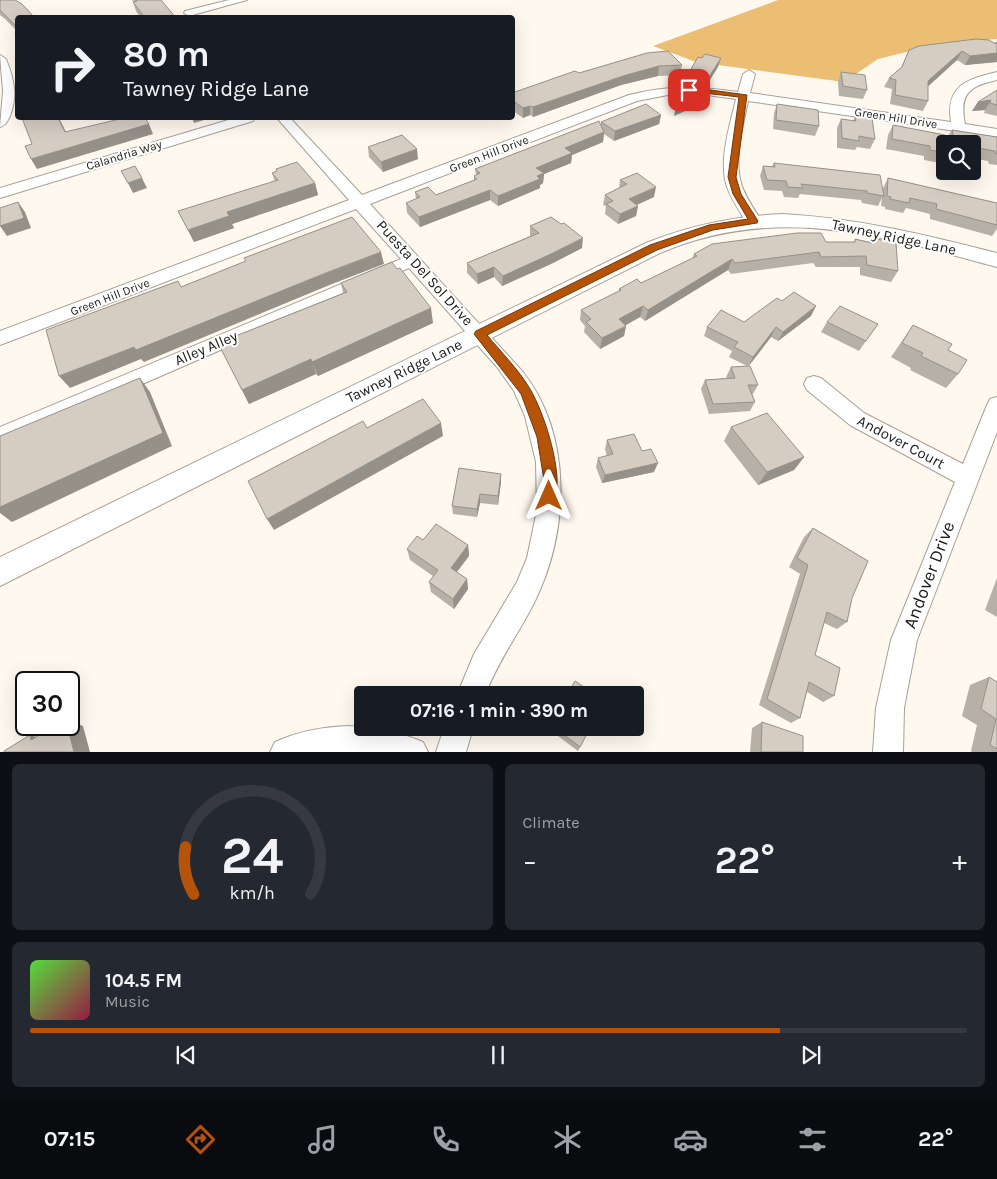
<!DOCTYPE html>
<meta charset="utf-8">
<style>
body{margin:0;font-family:Karla,sans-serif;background:#242831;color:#f1f3f6;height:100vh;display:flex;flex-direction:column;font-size:19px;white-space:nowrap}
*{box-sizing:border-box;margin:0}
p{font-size:16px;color:#9ea1a6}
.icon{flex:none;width:28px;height:28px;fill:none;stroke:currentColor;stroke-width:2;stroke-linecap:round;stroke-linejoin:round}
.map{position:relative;height:752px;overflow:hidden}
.side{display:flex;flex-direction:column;gap:12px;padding:12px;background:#0d0f14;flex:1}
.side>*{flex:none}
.top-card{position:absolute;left:15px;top:15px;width:500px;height:105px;border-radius:5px;box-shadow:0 5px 20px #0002;background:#171b24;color:#f1f3f6;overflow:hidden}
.tools{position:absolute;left:936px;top:135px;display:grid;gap:10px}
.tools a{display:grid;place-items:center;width:45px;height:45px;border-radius:5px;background:#171b24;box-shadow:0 5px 20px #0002;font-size:25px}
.speed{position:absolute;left:15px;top:671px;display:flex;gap:10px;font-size:25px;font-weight:700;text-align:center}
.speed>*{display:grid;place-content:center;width:65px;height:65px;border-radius:50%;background:#171b24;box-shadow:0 5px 20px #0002;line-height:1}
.speed .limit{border:2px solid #111;border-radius:8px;background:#fff;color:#111}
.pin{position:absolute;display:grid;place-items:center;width:42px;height:42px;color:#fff;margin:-21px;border-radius:10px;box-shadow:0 2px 8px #0006}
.me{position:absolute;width:55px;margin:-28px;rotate:0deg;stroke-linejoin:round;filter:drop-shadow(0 0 4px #0008)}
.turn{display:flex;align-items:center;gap:18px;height:105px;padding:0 25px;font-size:22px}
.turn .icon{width:65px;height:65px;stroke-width:2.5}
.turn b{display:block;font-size:35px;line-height:42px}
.big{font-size:38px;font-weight:700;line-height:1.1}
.side .widget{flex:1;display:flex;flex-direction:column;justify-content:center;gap:8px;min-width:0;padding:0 18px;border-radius:8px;background:#242831}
.side .dial{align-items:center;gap:0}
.dial svg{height:130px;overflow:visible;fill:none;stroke:#363941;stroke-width:7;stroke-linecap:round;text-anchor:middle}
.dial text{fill:#f1f3f6;stroke:none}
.song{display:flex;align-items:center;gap:15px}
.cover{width:60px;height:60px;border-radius:8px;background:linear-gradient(135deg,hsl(110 70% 55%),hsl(340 70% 35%))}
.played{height:5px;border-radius:2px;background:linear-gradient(90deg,#b45309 80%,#363941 80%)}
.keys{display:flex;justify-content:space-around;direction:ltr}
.heat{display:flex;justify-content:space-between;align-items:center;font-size:28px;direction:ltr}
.side .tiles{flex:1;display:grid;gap:12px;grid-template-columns:1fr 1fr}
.widget:last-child{grid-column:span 2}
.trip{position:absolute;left:354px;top:686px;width:290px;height:50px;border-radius:5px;background:#171b24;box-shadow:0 5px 20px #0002;font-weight:700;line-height:50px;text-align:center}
.tab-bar{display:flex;height:80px;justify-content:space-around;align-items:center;background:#090b0e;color:#9ea1a6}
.tab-bar .icon{width:35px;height:35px}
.tab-bar .active{color:#b45309}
.tab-bar b{font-size:22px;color:#f1f3f6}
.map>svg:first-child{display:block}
</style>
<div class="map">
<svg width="997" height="752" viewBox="0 0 997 752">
<rect width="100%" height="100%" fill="#fff8ef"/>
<path fill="#ecbe74" d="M778,0H997V39L943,43L878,59L844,82L696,62L653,46Z"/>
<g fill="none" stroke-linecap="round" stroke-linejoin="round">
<g stroke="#a8a095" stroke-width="2">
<path id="minor" d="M229,0H247L189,16L184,13L185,11Z
M0,55L6,59C14,79 18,95 10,116C7,122 6,125 0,127L3,91Z
M749,70L755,74L750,93L951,122C945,86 967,79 997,72V80C969,86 959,94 965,124L997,129V137L748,101C743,126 734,158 741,183C745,197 754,209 762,221L760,225H748C741,213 732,201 727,187C718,161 730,125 736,99L707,95L673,94L637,101L370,204L523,372C573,436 569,531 535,601C519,633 498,661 485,695H457L474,654L517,582L527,558L537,510L536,462L525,416L514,391L497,367L409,268L0,446V427L401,259L356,209L0,345V331L349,200L277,118H290L362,195L629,95C670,85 697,86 738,92L743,74Z
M235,118H255L253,121L0,198V188Z
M814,376L821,378L864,413L963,464L987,405L990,399L997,397V432L917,640L904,708L903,752H873L876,708L891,640L955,482L850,425L807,390L804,384L807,378Z
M349,726C374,728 400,732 423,742L428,752H270L275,742C299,731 323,727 349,726Z
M444,728H473L466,752H436Z"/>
</g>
<g stroke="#a8a095" stroke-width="2">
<path id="tertiary" d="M783,214C857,218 926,235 997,253V267C881,236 777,203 660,253L0,586V557L646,243C691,225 735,216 783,214Z"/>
</g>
<use href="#minor" fill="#fff" fill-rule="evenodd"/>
<use href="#tertiary" fill="#fff" fill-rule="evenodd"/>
</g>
<path fill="#b7b0a7" d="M0,0L18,18V32L5,19L0,15Z
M132,0H161L176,18H141L136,11L133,2H134Z
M996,42H997V62L965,65L957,60L928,86V101L923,111L890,104L892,89L884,87L889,78L901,68L909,50L995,43Z
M647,53L682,65L680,75L658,76L621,85L533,117L530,115L523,118L512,110V93Z
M718,67L706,86H685L687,76Z
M841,72L867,90L863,99L839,96L838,82Z
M997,90V116L984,113L985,110L972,111L978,102Z
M777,104L819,126L815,136L773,129L774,113Z
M661,115L659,124L614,141L604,134L603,142L572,155L571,163L544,174L543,183L540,185V188L498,206L490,200L420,227L407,213L406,203L416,199L415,192L436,195L474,180V176L476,175L475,169L601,125V122Z
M855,116L875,139L870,149L857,147L855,150L837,148V128L841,119L853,121Z
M893,125L945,144V154L940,163L924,160V156L886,149L888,135Z
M952,130L997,137V165L989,164L988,161L972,158V144H947L946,139Z
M368,147L418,159L383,172L369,157Z
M774,163L883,191V188L888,178L997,203V229L992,236L930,219V214L906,208L903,213L885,209V207L881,206L882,198L878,206L862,203L861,200L800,194L798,198L784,197L782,191L764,190L760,176L763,166H772Z
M276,169L315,183L318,195L232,224L234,228L194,242L178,211L275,182L272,173L276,171Z
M620,180L654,197L637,205L638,206L636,216L618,224L605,214L606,206L603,205L605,195L619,188Z
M530,226L582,248L551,264L502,286L494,277L478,284L467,273V263L530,236Z
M872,238L898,271L891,282L860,275V267H816L813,263L731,274L728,270L645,321L640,317L626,325L624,336L600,349L584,332L585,326L580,320L581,310L619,291V289L641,283L692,259L694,254L826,242H854L855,239L870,242Z
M341,283L433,323L318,376L316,374L249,404L218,343L343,293Z
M782,301L811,316L778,341L771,337L748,366L758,385L753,394H752L755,402L750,411L709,414L701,389L705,380L727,378L726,377L731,367L747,366L729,357L732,351L704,336L707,327L744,322Z
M827,322L878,324L859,351L821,332Z
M913,325L948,350L958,374L946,388L910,370L911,368L891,357Z
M731,427L804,457L794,470L758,485L724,441Z
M607,440L642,451L654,472L602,483L596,467L598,458L607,456L605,449Z
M501,482L498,505L480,503L477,517L453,514L452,506Z
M813,528L852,598L847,622L837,629L824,623L815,655L834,696L823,702L807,692L800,718L791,723L759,705L800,574L789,567L804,537Z
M423,540L468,545L469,556L457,572L467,579L468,589L454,609L431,592L429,582L433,576L410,560L407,549Z
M997,578V617L985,610Z
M989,677L997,682V752H972L971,751L977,725L962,716L970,685Z
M762,722L803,752H750L752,728Z
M547,728H590L578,751Z"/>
<path fill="#959088" d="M962,51L957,60L923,91L928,81Z
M997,53V62L965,65L970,56Z
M721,58L718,67L706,86L709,77Z
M659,66L658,76L621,85L533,117V107L623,76Z
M702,87L700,97L692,108L674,116L676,106Z
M991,100L985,110L972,111L978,102Z
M530,106V115L523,118V108Z
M661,115L659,124L614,141L615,131Z
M58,118H59L71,142L65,132Z
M192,118H211L194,123Z
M149,124L153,134L37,169L31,159Z
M604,132L603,142L572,155L571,163L544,174L543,183L540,185V188L498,206V196L536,168L565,148Z
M417,149L418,159L383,172L381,162Z
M142,178L147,188L133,193L128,183Z
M315,183L318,195L232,224L234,228L194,242L188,230L227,212Z
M656,187L654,197L627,209L629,199Z
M490,190V200L420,227L419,217Z
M18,202L25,212L31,228L7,236L0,226Z
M638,206L636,216L618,224L620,214Z
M583,238L582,248L551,264L502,286L503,276Z
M381,252L384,264L332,284L144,362L141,359L70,388L59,376Z
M732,259L728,270L645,321L648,310Z
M494,267V277L478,284L477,274Z
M643,306L640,317L617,330L619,319Z
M816,306L811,316L778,341L783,332Z
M431,308L433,323L318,376L312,362Z
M626,326L624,336L600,349L602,338Z
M776,327L771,337L748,367L753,357Z
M311,359L316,374L249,404L242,390Z
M140,378L150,392L172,446L12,522L0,513V507Z
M441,423L443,436L274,530L267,519Z
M804,457L794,470L758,485L767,472Z
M658,463L654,472L602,483L605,475Z
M501,474V482L498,505V496Z
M480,494V503L477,517V509Z
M468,545L469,556L452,578L451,568Z
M467,579L468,589L454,609L453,599Z
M69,720L83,726L90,752H74L67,725H69Z
M30,735L49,741L31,740Z"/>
<path fill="#d5cdc2" stroke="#959088" d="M0,0H15L22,4L35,18H18V28L0,10Z
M136,0H161L176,18H145L133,2L137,1Z
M18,32V41L15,33Z
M976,39L989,40L996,44V42H997V53L970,56L962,51L928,81V101L895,95L896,80L889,78L902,67L909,50L919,46Z
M668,51L682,65L659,66L623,76L533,107L530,106L523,108L512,100V93L575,71L579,73L647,53Z
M705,54L721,58L709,77L687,76L698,57L702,58Z
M841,72L865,75L867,90L843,86Z
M683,87H702L695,99L676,106Z
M997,90V105L990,103L991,100L978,102Z
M646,104L661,115L615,131L601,122Z
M777,104L818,110L819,126L776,120Z
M855,116L872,118L875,139L859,136V141L842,138L841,119L856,121Z
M22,118H58L65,132L124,118H145L149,124L31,159L25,146L32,144Z
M599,121L604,132L565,148L572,153L536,168L544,173L537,176L540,179L498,196L490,190L419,217L406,203L420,197L415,192L428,187L436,195L477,179L474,176L480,173L475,169Z
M893,125L945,135V153L930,150V146L892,139Z
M952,130L997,137V154H996L995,151L972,147V144H955Z
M402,135L417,149L381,162L368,147Z
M297,162L315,183L227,212L229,216L188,230L178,211L278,180L272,173L277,171L276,169Z
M774,163L880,175L884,196L867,193V191L801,184L803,188L788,187L786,181L767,180L763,166L775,167Z
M135,166L142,178L128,183L121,171Z
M637,173L656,187L629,199L638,206L620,214L606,204L613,201L605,195L627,184L620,180Z
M888,178L997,203V225L936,209L937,204L910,198L909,203L890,199L891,197L887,196Z
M18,202L24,218L0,226V208Z
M352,217L381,252L328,272L136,350L134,347L59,376L46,330L178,281L181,287L246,261L244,258Z
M551,217L561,224L564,223L583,238L551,254L503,276L494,267L477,274L467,263L539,233L530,226Z
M797,233H821L826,242H855V239L872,243V238L896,243L898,271L867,265L866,256L821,257L819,252L735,263L732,259L648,310L643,306L619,319L626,326L602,338L586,322L591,319L581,310L621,290L619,289L637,279L641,283L697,256L694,254L712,244Z
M392,262L397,269L400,268L431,308L312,362L311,359L242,390L218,343L347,292L341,283Z
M794,292L816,306L783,332L776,327L753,357L734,347L738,342L707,327L721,310L744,322L777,298L782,301Z
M840,306L878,324L866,341L827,322Z
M913,325L952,344L948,350L967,360L958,374L921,356L923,353L902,343Z
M750,366L758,385H748L755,402L713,404L705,380L735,378L731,367Z
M140,378L163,433L0,507V436Z
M423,399L441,423L267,519L248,481L363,421L367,428Z
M767,413L804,457L767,472L731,427Z
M634,434L642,451L651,449L658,463L605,475L598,458L613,454L607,440Z
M459,468L501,474L498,496L480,494L477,509L452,506Z
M436,524L468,545L451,568L467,579L453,599L429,582L438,570L407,549L417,536L423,540Z
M813,528L868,561L852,598L847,622L827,612L815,655L840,668L834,696L809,682L800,718L767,699L808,565L797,558Z
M989,677L997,682V749L990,745L996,719L981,709Z
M575,681L596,695H567Z
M762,722L803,736V752H761Z
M56,725H67L74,752H4V751L30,735L31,740Z
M555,728H590L580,747Z"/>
<path fill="#b45309" stroke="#753606" d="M689,87L747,95L736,177L741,194L758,221L757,223L713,230L657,250L487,335C501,352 519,370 530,389C544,412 565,476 554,501L549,502L544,501L543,496L544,480L537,437L521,394L474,334L476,331L650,245L709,225L748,219L733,194L728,177L739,97L686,91Z"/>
<g text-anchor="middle" stroke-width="4" stroke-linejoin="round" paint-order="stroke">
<g font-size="12" fill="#1b1915" stroke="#fff">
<text transform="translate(896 118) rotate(9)" y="4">Green Hill Drive</text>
<text transform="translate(489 154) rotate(-21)" y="4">Green Hill Drive</text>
<text transform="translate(124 155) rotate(-17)" y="4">Calandria Way</text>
<text transform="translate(110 297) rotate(-21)" y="4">Green Hill Drive</text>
</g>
<g font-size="15" fill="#1b1915" stroke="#fff">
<text transform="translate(894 237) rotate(12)" y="5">Tawney Ridge Lane</text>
<text transform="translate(425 273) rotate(48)" y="5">Puesta Del Sol Drive</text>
<text transform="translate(206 348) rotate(-23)" y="5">Alley Alley</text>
<text transform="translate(404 371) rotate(-26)" y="5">Tawney Ridge Lane</text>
<text transform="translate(901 442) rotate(28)" y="5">Andover Court</text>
</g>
<g font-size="18" fill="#1b1915" stroke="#fff">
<text transform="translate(929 575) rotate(-69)" y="6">Andover Drive</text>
</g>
</g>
</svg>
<div class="tools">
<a><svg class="icon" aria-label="search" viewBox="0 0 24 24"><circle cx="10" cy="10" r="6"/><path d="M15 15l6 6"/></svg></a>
</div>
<div class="speed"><div class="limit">30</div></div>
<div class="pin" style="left:689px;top:90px;background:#d93025"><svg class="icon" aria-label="arrive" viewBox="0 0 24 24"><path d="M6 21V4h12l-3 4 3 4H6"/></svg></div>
<svg class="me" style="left:549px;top:496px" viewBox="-20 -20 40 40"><path d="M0-17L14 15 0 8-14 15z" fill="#b45309" stroke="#fff" stroke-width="4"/></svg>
<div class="trip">07:16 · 1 min · 390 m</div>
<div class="top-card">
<div class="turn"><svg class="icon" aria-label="right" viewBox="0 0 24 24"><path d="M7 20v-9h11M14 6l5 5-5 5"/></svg><div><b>80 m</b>Tawney Ridge Lane</div></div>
</div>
</div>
<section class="side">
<div class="tiles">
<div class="widget dial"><svg viewBox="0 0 100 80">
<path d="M14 69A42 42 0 1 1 86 69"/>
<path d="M14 69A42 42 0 0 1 9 40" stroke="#b45309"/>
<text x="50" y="56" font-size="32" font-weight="700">24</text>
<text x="50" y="72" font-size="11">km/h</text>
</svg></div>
<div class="widget"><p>Climate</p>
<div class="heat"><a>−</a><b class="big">22°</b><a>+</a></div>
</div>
<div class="widget">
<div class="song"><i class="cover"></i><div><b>104.5 FM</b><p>Music</p></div></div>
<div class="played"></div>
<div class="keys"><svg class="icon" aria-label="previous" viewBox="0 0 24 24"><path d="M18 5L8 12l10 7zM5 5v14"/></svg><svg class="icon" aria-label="pause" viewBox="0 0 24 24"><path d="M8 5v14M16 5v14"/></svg><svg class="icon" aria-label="next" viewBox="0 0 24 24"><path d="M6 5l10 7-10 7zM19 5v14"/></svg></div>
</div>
</div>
</section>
<nav class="tab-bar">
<b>07:15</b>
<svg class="icon active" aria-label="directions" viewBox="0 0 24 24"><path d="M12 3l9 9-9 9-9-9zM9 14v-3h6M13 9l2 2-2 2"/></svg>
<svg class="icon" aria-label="music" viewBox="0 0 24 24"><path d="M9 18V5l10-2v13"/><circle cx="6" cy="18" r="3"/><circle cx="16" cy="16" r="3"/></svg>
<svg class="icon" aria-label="phone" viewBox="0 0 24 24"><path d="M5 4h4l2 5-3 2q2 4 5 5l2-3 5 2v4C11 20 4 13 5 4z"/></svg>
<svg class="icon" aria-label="climate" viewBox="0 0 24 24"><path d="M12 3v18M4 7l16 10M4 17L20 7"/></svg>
<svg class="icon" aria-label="car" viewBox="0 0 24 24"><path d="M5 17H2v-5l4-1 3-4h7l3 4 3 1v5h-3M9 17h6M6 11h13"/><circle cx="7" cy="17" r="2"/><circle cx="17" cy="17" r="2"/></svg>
<svg class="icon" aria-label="filters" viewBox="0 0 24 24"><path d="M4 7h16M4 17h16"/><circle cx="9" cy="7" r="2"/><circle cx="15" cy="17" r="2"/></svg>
<b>22°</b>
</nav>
